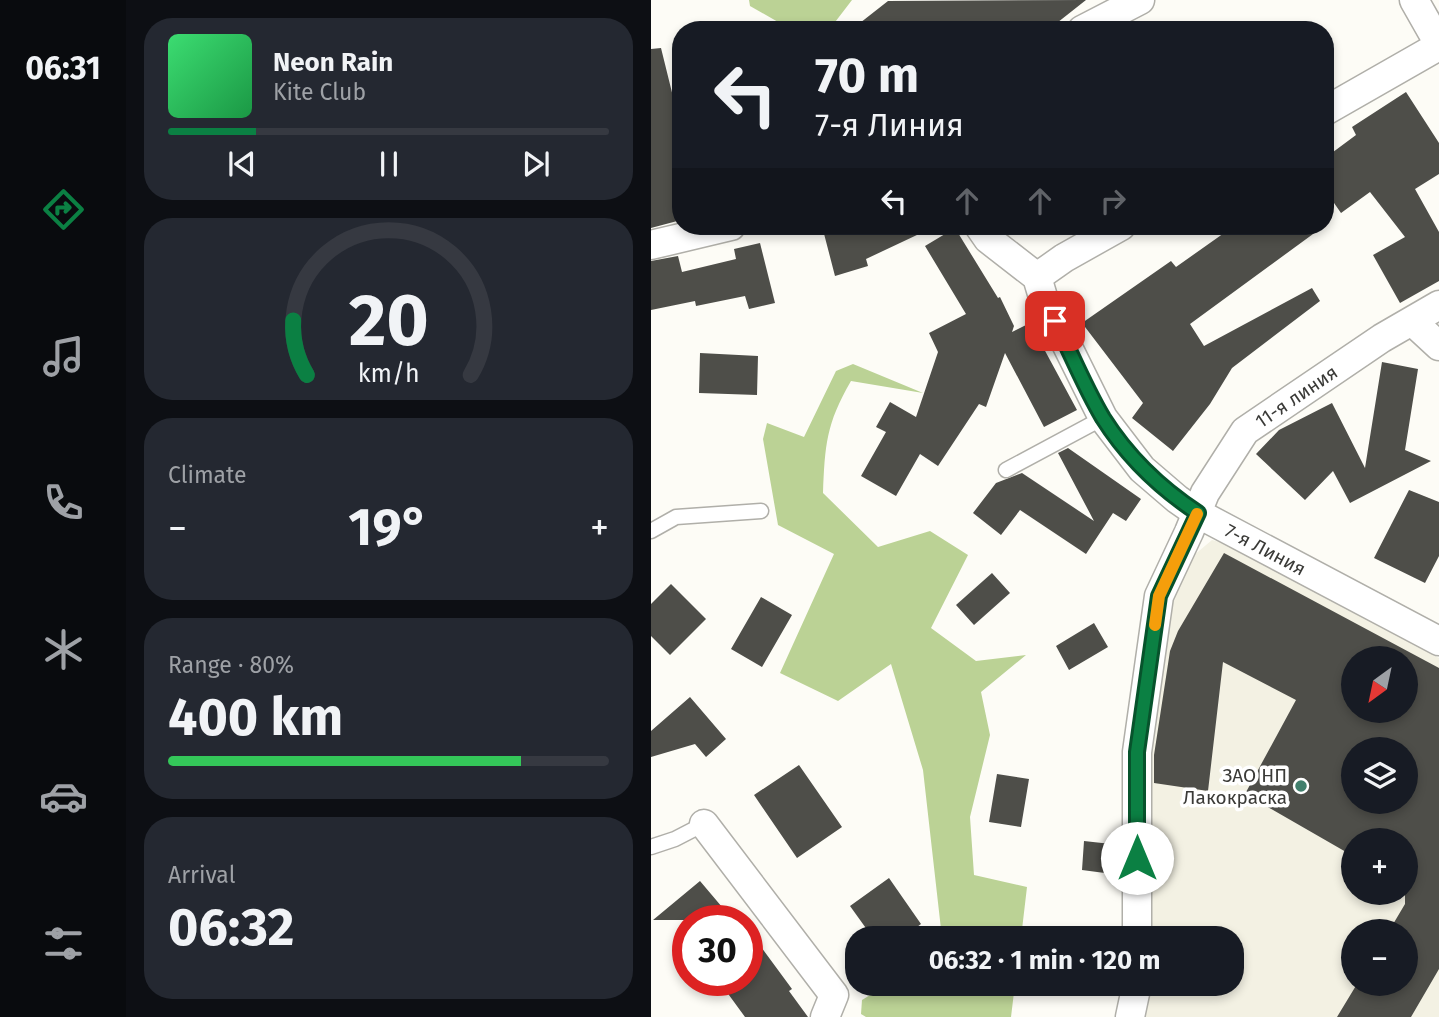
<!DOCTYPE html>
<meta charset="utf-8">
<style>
body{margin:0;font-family:"Fira Sans",sans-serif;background:#242831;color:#f1f3f6;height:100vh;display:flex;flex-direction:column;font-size:26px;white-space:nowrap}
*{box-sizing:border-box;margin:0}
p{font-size:23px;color:#9ea1a6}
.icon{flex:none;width:38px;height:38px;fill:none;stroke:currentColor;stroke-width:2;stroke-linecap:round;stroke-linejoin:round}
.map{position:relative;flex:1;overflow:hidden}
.details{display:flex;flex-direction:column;gap:18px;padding:18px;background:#0d0f14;width:525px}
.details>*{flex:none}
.guide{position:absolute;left:21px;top:21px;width:662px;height:214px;border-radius:28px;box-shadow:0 4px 10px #0003;background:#171b24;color:#f1f3f6;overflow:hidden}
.needle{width:46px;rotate:213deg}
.controls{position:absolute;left:690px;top:646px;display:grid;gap:14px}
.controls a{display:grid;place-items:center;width:77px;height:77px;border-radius:50%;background:#171b24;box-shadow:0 4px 10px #0003;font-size:35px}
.speed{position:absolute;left:21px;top:905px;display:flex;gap:14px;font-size:35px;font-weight:700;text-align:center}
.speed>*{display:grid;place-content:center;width:91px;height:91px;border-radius:50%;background:#171b24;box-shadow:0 4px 10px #0003;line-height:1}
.speed .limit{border:10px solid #d22;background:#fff;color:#111}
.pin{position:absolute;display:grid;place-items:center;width:60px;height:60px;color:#fff;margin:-30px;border-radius:14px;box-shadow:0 4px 10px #0006}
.me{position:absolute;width:77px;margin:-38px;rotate:0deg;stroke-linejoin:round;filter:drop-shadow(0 0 5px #0008)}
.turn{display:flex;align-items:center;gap:24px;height:147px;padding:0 28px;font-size:32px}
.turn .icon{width:91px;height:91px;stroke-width:2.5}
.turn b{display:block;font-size:49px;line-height:60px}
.lanes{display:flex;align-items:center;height:66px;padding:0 28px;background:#0003;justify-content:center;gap:35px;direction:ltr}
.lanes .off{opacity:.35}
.big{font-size:52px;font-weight:700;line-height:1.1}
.details .widget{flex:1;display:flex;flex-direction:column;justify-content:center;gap:10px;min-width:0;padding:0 24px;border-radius:28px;background:#242831}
.details .dial{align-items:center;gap:0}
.dial svg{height:182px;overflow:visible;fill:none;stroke:#363941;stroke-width:7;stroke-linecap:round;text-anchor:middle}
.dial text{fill:#f1f3f6;stroke:none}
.song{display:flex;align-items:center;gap:21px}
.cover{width:84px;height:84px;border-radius:10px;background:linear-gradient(135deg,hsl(140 70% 55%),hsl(140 70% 35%))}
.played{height:7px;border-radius:4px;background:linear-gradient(90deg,#0b8043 20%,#363941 20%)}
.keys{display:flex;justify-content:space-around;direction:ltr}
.heat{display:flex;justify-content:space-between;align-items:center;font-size:38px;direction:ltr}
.charge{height:10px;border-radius:5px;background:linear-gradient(90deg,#34c759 80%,#363941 0)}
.trip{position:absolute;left:194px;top:926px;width:399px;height:70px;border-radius:28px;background:#171b24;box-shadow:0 4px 10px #0003;font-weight:700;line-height:70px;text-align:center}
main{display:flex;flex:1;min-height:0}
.tabs{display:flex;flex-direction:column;width:126px;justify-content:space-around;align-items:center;background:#090b0e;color:#9ea1a6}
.tabs .icon{width:49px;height:49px}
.tabs .on{color:#0b8043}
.tabs b{font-size:32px;color:#f1f3f6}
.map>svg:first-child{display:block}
</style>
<main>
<nav class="tabs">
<b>06:31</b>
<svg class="icon on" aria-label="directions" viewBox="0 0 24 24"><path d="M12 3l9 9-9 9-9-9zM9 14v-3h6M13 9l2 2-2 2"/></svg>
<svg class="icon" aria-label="music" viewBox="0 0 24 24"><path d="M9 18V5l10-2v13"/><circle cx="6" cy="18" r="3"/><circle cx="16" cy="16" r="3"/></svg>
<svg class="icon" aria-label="phone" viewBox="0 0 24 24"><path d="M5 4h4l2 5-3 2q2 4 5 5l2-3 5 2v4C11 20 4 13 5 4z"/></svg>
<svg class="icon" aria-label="climate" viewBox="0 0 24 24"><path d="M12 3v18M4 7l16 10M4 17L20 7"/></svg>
<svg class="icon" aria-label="car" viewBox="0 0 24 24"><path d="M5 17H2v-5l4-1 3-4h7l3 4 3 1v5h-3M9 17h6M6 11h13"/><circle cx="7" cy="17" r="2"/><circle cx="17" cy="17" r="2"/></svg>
<svg class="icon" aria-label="filters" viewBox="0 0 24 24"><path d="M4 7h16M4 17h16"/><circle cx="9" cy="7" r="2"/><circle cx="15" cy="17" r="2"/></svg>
</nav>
<section class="details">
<div class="widget">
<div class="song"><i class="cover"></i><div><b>Neon Rain</b><p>Kite Club</p></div></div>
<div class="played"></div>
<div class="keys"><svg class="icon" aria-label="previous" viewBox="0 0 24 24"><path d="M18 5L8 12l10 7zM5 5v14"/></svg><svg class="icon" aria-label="pause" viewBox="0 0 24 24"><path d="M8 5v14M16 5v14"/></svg><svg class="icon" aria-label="next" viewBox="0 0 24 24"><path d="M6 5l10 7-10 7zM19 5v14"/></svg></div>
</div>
<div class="widget dial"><svg viewBox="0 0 100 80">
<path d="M14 69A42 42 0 1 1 86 69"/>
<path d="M14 69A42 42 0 0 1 8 45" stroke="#0b8043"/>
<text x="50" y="56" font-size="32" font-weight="700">20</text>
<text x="50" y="72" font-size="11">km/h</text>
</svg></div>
<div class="widget"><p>Climate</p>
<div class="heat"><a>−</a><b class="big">19°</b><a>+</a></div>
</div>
<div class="widget"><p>Range · 80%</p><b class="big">400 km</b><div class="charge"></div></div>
<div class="widget"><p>Arrival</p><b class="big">06:32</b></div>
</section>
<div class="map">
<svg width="788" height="1017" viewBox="0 0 788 1017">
<rect width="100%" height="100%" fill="#fdfcf6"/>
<path fill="#f3f1e3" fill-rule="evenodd" d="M561,540L572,543L788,658V1017H487L493,984H581V938H493L496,670L506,622L536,561ZM702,658H754V710H702ZM702,749H754V802H702ZM702,840H754V892H702ZM702,931H754V984H702Z"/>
<path fill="#bbd295" d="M98,0H201L178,30H141L99,6Z
M202,364L272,393L200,381C175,424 174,445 172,493L227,547L279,531L317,555L280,628L325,661L375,655L330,692L339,735L319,817L323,875L376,887L370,938H291L272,770L240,664L187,701L129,673L183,554L127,525L112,439L116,423L153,437L185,371Z
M237,984H364L360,1017H215L210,1014L211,1000Z"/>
<path fill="#4e4e49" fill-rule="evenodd" d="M435,0L397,30H200L237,1Z
M10,48L30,129V220L0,228V49Z
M755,92L788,143V174L764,189L788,232V281L749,303L722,255L754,237L719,192L690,213L674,190V158L705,135L701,127Z
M171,226H285L215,259L217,266L184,276Z
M583,226H673L539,324L553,346L661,288L669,301L581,368L559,404L522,451L481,418L492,403L431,323L520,261L525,267Z
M304,228L347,298L349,297L363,326L361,332L379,323L426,410L393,427L354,353L335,407L328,404L287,466L269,454L245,496L210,476L235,432L225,427L239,402L265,417L287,352L278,333L315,314L274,246Z
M109,243L124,303L98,309L94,296L45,306L44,301L0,310V261L27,256L31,272L85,259L83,249Z
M49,353L107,356L106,395L48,393Z
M731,362L767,369L754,450L780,461L699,503L682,471L654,500L605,454L628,430L681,403L714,468Z
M417,448L490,499L475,521L462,513L435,554L369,510L350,535L322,513L345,483L371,473L443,521L407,453Z
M758,490L788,502V556L774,583L723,558Z
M573,553L788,668V969L760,1017H686L706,984H754V931H738L754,904V840H702V856L594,794L645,700L572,662L557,791L503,783V755L519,651L527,631ZM702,658H754V710H702ZM702,749H754V802H702Z
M341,573L359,593L323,625L305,605Z
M20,584L55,619L19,655L0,636V604Z
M110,597L141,615L111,667L80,649Z
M443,623L457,647L418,670L405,646Z
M39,697L75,739L55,757L44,744L0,757V731Z
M148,765L191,827L146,858L103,795Z
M346,774L378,779L370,827L338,822Z
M433,841L469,845V875L431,870Z
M238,878L270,924L251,938H222L199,906Z
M49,881L82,920H2Z
M96,928L141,989L138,991L157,1017H94L67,980H96Z"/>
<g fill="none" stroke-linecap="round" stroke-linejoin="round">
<g stroke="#b0afa9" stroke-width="17">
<path id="service" d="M355,470L452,418
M0,531L25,517L110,511
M0,847L24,839L53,824"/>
</g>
<g stroke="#b0afa9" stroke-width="31">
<g id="minor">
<path d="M763,0L788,44"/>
<path d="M431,30L489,0"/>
<path d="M674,111L788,46"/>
<path id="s1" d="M328,226L337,239L386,277L392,297L452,418L491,469L526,499L546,513L788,641"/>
<path d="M0,245L80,226"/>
<path d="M386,277L413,258L470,226"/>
<path d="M762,322L788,346"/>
<path d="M53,824L183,995L174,1017"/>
<path id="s2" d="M486,938V752L508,596L538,532L554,493L594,431L731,338L788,305"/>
<path d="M479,1017L486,984"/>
</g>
</g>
<use href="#service" stroke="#fff" stroke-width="14"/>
<use href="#minor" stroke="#fff" stroke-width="28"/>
</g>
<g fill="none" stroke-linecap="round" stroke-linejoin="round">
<g stroke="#07532c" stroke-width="18">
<path id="route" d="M404,321C420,353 434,388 452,418C476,456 509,488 547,513L508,596L486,752V858"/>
</g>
<use href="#route" stroke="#0b8043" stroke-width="12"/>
<path stroke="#f59e0b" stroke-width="12" d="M504,625L508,596L546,514"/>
</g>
<circle fill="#417f6c" stroke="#fff" stroke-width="2.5" cx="650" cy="786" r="7"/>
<g text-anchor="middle" stroke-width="7" stroke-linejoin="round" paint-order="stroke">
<g font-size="19" fill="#3a3a37" stroke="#fff">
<text dy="7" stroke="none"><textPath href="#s2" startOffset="592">11-я линия</textPath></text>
<text dy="7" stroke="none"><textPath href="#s1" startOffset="446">7-я Линия</textPath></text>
</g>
<g font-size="19" fill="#3a3a37" stroke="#fff" text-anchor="end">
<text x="636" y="782">ЗАО НП<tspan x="636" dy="22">Лакокраска</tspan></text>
</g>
</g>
</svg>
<div class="controls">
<a><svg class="needle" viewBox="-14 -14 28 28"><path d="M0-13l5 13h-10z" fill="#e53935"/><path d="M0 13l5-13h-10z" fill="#9ea1a6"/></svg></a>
<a><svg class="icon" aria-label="layers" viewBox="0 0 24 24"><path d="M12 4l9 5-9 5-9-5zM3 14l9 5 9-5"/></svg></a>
<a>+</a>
<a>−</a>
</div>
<div class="speed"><div class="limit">30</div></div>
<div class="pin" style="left:404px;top:321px;background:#d93025"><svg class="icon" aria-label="arrive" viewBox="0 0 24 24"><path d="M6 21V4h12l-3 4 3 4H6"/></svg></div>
<svg class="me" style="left:486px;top:858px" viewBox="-20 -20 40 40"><circle r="19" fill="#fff"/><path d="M0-13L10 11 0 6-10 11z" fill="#0b8043"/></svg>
<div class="trip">06:32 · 1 min · 120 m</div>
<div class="guide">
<div class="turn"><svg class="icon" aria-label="left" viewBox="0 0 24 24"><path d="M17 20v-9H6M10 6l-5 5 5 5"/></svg><div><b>70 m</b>7-я Линия</div></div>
<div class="lanes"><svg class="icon" aria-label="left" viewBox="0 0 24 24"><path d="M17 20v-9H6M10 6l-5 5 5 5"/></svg><svg class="icon off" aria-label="ahead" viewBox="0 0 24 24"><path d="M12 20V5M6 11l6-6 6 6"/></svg><svg class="icon off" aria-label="ahead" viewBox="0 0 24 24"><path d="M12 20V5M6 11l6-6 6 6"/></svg><svg class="icon off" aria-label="right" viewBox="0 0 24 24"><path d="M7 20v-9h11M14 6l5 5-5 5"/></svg></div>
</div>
</div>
</main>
